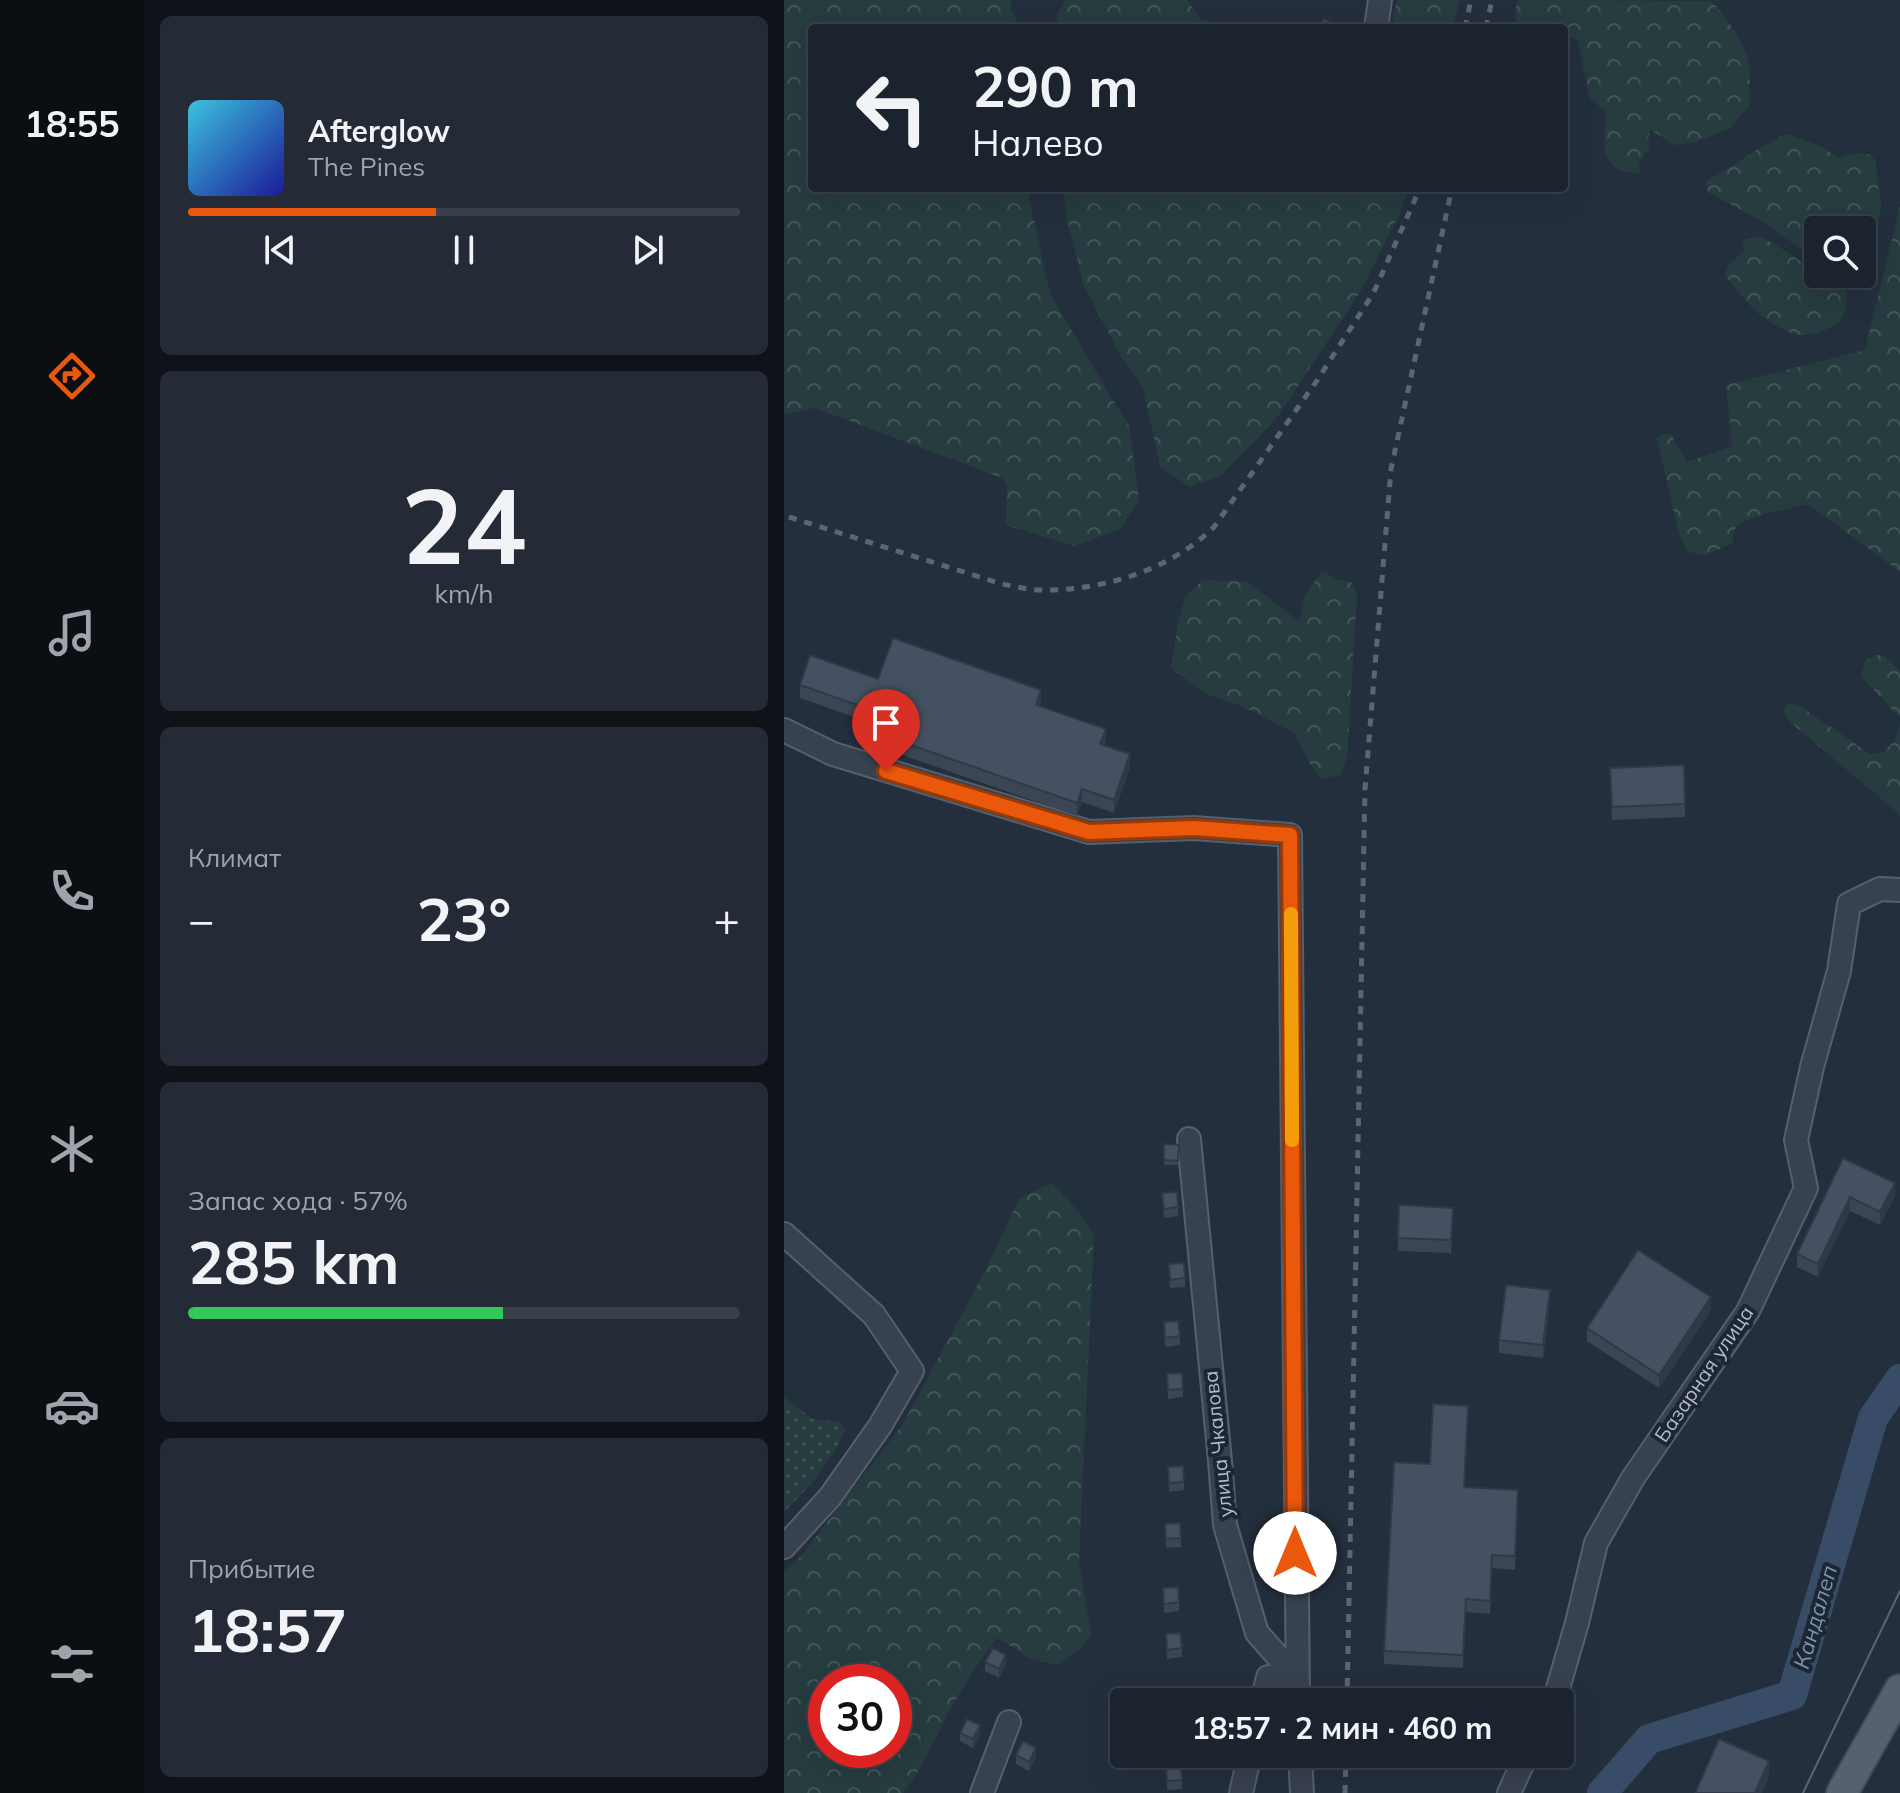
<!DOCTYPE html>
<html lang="ru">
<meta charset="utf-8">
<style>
body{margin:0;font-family:Mulish,sans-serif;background:#242b36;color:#f1f3f6;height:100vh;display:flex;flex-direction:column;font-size:30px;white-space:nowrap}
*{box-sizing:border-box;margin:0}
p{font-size:26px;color:#a0a4aa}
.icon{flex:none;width:44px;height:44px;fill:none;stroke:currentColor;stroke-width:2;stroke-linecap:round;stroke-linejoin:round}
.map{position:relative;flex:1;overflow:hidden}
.sheet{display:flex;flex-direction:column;gap:16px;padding:16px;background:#0f1319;width:640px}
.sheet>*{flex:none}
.hud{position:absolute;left:24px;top:24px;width:760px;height:168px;border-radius:8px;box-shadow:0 8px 32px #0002,0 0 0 2px #39404a;background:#1b232e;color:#f1f3f6;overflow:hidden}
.fabs{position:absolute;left:1020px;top:216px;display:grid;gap:16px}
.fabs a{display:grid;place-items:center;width:72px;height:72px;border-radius:8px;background:#1b232e;box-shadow:0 8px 32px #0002,0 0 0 2px #39404a;font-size:40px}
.speed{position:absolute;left:24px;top:1664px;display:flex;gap:16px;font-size:40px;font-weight:700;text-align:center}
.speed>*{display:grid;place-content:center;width:104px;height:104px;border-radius:50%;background:#1b232e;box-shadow:0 8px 32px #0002,0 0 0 2px #39404a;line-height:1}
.speed .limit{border:12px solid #d22;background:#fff;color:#111}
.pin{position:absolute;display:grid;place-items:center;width:68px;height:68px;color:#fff;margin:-82px -34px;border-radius:50% 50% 50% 0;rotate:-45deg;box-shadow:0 0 8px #0007}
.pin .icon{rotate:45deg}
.me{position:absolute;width:88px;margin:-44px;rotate:0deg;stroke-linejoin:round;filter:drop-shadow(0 0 6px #0008)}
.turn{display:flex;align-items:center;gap:28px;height:168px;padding:0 32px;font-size:36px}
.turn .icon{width:104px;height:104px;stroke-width:2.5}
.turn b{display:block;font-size:56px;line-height:68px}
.big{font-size:60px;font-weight:700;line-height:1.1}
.sheet .tile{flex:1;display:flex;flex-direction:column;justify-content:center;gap:12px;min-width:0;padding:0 28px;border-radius:12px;background:#242b36}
.sheet .dial{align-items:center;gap:0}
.dial b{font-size:104px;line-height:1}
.song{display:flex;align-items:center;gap:24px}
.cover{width:96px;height:96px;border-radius:12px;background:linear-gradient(135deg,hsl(190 70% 55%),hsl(240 70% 35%))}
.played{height:8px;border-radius:4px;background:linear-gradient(90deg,#ea580c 45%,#39404a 45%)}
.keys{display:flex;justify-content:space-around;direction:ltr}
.heat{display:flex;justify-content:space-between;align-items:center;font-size:44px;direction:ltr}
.charge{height:12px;border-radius:6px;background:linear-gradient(90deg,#34c759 57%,#39404a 0)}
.trip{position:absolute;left:326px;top:1688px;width:464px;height:80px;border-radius:8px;background:#1b232e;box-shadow:0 8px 32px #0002,0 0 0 2px #39404a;font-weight:700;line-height:80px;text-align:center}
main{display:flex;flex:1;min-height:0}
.tab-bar{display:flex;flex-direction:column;width:144px;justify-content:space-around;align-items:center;background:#0b0e12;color:#a0a4aa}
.tab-bar .icon{width:56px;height:56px}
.tab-bar .selected{color:#ea580c}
.tab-bar b{font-size:36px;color:#f1f3f6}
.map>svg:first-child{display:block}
</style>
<main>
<nav class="tab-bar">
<b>18:55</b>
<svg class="icon selected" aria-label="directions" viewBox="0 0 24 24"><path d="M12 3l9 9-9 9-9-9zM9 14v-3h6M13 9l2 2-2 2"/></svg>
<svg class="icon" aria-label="music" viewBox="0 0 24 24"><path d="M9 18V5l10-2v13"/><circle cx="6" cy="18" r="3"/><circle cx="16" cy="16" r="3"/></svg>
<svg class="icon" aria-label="phone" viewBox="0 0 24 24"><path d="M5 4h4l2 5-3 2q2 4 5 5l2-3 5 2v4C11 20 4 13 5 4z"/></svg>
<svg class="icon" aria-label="climate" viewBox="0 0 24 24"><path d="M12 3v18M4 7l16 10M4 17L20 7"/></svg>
<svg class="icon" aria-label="car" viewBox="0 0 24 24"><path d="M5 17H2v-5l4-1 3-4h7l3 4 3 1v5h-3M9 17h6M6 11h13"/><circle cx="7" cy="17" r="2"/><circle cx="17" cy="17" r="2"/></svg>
<svg class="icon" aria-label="filters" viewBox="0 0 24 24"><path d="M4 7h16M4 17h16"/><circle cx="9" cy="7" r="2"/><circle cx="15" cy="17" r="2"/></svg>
</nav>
<section class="sheet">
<div class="tile">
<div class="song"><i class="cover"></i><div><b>Afterglow</b><p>The Pines</p></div></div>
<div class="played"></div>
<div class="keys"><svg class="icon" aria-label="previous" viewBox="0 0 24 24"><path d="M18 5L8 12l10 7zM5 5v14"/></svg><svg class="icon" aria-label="pause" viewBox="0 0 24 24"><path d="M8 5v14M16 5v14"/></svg><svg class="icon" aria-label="next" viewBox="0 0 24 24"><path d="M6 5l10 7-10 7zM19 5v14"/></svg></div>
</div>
<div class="tile dial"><b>24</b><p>km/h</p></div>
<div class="tile"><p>Климат</p>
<div class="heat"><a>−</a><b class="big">23°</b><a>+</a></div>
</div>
<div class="tile"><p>Запас хода · 57%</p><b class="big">285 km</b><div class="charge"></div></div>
<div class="tile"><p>Прибытие</p><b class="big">18:57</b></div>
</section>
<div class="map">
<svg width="1116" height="1793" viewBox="0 0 1116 1793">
<defs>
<pattern id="grass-dots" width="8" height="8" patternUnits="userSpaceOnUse" patternTransform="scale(2)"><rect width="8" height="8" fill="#263c3f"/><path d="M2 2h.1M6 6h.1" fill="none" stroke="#435659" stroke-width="1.8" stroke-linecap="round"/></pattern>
<pattern id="forest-crowns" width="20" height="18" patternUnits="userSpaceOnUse" patternTransform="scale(2)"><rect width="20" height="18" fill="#263c3f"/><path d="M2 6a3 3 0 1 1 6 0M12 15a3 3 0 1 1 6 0" fill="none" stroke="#435659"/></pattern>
</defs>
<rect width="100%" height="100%" fill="#242f3e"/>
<path fill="url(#grass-dots)" d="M0,1397L28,1419L56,1422L61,1429C51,1458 22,1491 0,1512Z"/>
<path fill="url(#forest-crowns)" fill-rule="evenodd" d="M0,0H227V9L236,28H28V188H243L266,294L328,399L345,425L355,500L336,529L290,546L222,525L223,487L218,478L31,408L0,414Z
M282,0H403L417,20L464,28H275L272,16Z
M613,0H676L669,28H607Z
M734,0L927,1C943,18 958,38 964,61C967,75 965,92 965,106L946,128L912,142L890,145L866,129L864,139L865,148L854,164L857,172C842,176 826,168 821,151C819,141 822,121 822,111L806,99L793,40L786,36L780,58V28H733L731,11Z
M1003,134L1038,147L1055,158L1073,153L1087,155L1092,162L1093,181L1098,205L1079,278L1075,285L1064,282L1052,274H1078V230H1034V261L979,222L924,192L922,181C950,167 974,146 1003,134Z
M279,188H624L615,215L576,292L492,419L436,476L406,487L376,467L359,387L338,358L300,286L284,223Z
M1116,206V572L1024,504L973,516L952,525L948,543L921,556L903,551L895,534L873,439L879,434H887L903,462L948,446L942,385L1081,350Z
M974,236L989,243L1063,292C1064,308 1061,321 1045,328C1038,332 1022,336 1014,335C1002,333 979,318 971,310C960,300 952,287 941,276L944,265L960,251L959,240Z
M538,571L553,579L567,582L573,595L563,758L556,775L538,779L525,762L510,733L460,707L422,694L387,668L394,622L401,597L419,580L464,582L515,621L521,595Z
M1093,655L1100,656L1116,671V718L1077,676L1082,660Z
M1004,703L1016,706L1086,754L1099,753L1111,740L1116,723V817L1112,811L1006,722L999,710Z
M268,1183L296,1213L310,1236L295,1562L307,1635L294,1651L274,1665L249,1660L213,1638C196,1660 181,1683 168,1706C152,1736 140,1767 119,1793H0V1572L18,1555L119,1424L202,1269L235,1199ZM42,1682H110V1750H42Z"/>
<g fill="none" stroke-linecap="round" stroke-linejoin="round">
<path stroke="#394c67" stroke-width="30" d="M818,1793L865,1739L1008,1695L1089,1418L1116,1379"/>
<g stroke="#565f6c" stroke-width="26">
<path id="minor" d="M592,28L596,0
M0,730L49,754L305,832L410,828L506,835L514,1702
M405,1139L436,1461L441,1525L473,1633L512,1677H484L478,1702
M0,1234L90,1315L128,1371L96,1426L46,1497L0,1547
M770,1702L793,1623L812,1543L849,1478L964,1311L1022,1188L1012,1140L1028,1067L1055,971L1065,904L1096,889L1116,890
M516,1754L518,1793
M198,1793L225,1722
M457,1793L466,1754
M725,1793L743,1754"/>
</g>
<g stroke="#414a57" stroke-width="34">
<path id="major" d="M1058,1793L1116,1690"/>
</g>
<use href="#minor" stroke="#38414e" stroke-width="22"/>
<use href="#major" stroke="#56606e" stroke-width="30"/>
<path stroke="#5a6575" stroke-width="2" d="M1019,1793L1116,1591"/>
<path stroke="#5a6575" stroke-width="5" stroke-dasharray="8 8" stroke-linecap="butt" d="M681,28L687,0
M702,28L708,0
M5,517L218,584C230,586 243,590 255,590C318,591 385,571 430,527L534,379L590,292L636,188
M563,1702L581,789L607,469L668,188
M561,1793L562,1754"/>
</g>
<path fill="#3b4654" d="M94,679L257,703L256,706L322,742L320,745L346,767L330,813L298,802L293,816L81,742V729L84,722L16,698V685Z
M826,782L901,804V817L828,820Z
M380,1144L395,1145L394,1165H380Z
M1059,1158L1111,1196L1096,1225L1066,1211L1034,1277L1013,1267V1254Z
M378,1193L394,1207V1216L380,1218Z
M615,1205L669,1221L667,1253L614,1251Z
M385,1264L401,1278V1287L386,1288Z
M766,1303L759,1358L715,1353V1340Z
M927,1310L875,1388L803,1341V1328Z
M380,1322L396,1336V1345L381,1347Z
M383,1374L399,1389V1397L384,1399Z
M684,1419L680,1487L734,1503L731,1570L708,1568L706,1614L682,1612L679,1668L600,1664V1651L646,1464Z
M384,1467L400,1482V1490L385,1492Z
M381,1524L397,1538V1547L382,1548Z
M379,1588L395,1602V1611L380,1613Z
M382,1634L398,1648V1657L383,1659Z
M201,1662L222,1664L215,1678L201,1671Z
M176,1733L196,1734L189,1748L176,1741Z
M232,1755L252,1757L245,1771L232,1764Z
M382,1766L398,1780V1789L383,1790Z"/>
<path fill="#303945" d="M257,690V703L252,718V705Z
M322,729V742L316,757V744Z
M346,754V767L330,813V800Z
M298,789V802L293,816V803Z
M1111,1183V1196L1096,1225V1212Z
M1066,1197V1211L1034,1277V1264Z
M766,1290V1303L759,1358V1345Z
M927,1297V1310L875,1388V1375Z
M222,1655V1664L215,1678V1669Z
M196,1725V1734L189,1748V1739Z
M252,1748V1757L245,1771V1762Z
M985,1761V1778L978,1793H971Z"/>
<path fill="#455162" stroke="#303945" stroke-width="2" d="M539,19L554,25L553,28H536Z
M109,638L257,690L252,705L322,729L316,744L346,754L330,800L298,789L293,803L81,729L88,710L16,685L26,655L94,679Z
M900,765L901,804L828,807L826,768Z
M380,1144L395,1145L394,1161L380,1160Z
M1059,1158L1111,1183L1096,1212L1066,1197L1034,1264L1013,1254Z
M393,1192L394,1207L380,1209L378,1193Z
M615,1205L669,1208L667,1240L614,1238Z
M854,1250L927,1297L875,1375L803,1328Z
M400,1263L401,1278L386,1280L385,1264Z
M722,1285L766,1290L759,1345L715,1340Z
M394,1321L396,1336L381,1338L380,1322Z
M398,1373L399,1389L384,1390L383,1374Z
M649,1404L684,1406L680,1487L734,1490L731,1556L708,1555L706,1601L682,1599L679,1655L600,1651L610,1462L646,1464Z
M399,1466L400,1482L385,1483L384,1467Z
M396,1523L397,1538L382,1539L381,1524Z
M394,1587L395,1602L380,1604L379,1588Z
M396,1633L398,1648L383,1650L382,1634Z
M209,1648L222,1655L215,1669L201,1662Z
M396,1691L397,1702H382L381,1693Z
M183,1719L196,1725L189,1739L176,1733Z
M935,1739L985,1761L971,1793H911Z
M239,1741L252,1748L245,1762L232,1755Z
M397,1764L398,1780L383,1781L382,1766Z"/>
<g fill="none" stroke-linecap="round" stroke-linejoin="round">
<g stroke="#983908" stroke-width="20">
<path id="route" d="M102,771L305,832L410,828L506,835L511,1553"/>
</g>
<use href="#route" stroke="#ea580c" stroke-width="14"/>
<path stroke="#f59e0b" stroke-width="14" d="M507,914L508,1140"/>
</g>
<g text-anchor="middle" stroke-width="8" stroke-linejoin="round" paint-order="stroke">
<g font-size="20" fill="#b4bcc9" stroke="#1d2633">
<text transform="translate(920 1374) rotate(-56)" y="7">Базарная улица</text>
<text transform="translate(434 1444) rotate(-96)" y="7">улица Чкалова</text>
</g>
<g font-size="22" font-style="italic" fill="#7c92b1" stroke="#1d2633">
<text transform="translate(1031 1617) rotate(-74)" y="8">Кандалеп</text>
</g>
</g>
</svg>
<div class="fabs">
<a><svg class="icon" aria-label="search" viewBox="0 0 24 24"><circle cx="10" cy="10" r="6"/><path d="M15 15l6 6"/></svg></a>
</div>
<div class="speed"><div class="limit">30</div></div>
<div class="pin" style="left:102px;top:771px;background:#d93025"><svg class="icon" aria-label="arrive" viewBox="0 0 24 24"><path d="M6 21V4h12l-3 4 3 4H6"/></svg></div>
<svg class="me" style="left:511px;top:1553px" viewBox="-20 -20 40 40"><circle r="19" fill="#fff"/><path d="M0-13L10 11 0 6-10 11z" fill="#ea580c"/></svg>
<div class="trip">18:57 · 2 мин · 460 m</div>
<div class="hud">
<div class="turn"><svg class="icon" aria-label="left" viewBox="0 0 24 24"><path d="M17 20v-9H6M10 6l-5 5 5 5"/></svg><div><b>290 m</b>Налево</div></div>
</div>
</div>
</main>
